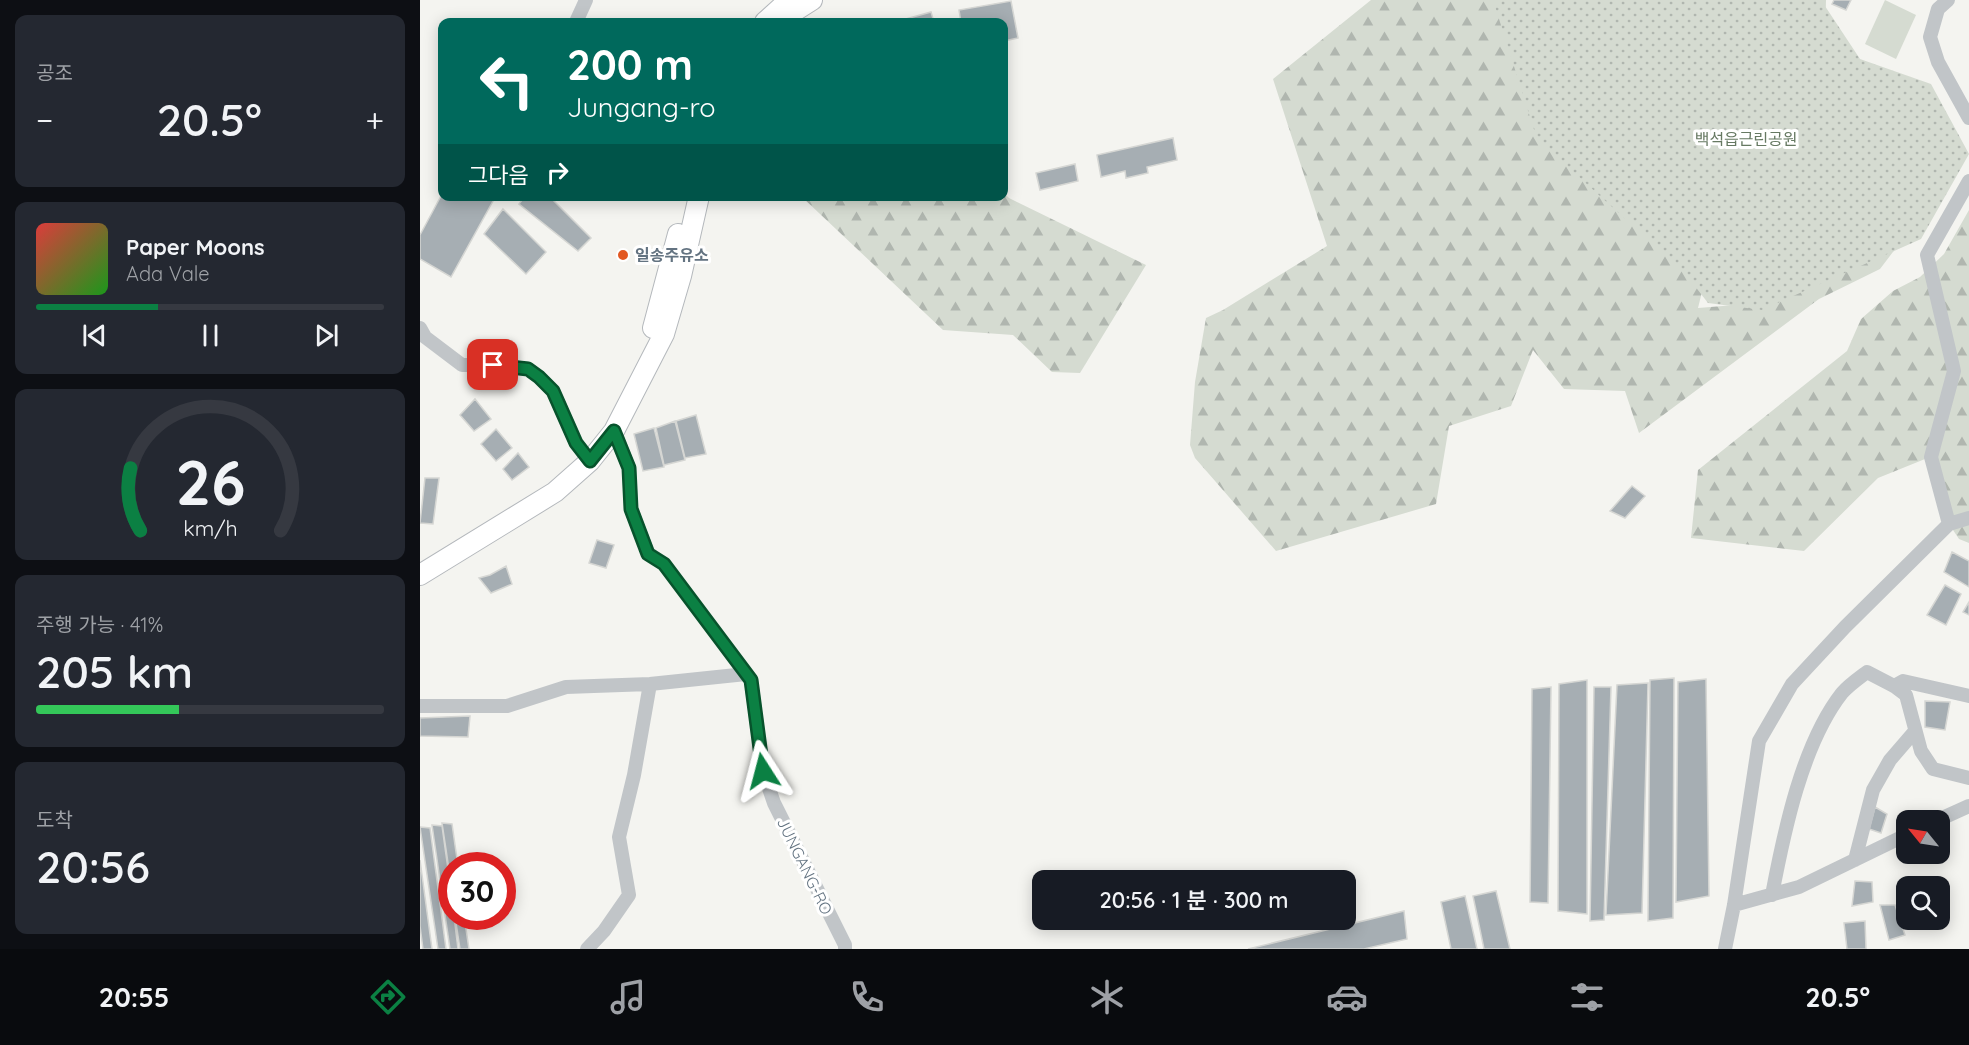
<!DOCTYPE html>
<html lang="ko">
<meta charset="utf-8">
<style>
body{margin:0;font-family:Quicksand,"Noto Sans KR",sans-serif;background:#242831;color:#f1f3f6;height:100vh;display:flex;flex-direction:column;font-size:22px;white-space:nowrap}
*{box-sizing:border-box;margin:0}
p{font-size:20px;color:#9ea1a6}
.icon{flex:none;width:33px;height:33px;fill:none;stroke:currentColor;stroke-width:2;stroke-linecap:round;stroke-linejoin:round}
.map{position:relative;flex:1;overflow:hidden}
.side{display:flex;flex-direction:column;gap:15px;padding:15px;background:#0d0f14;width:420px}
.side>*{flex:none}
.guide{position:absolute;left:18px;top:18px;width:570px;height:183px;border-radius:12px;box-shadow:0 3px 15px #0003;background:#00695c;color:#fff;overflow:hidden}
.needle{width:39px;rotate:300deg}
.tools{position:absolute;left:1476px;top:810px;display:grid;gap:12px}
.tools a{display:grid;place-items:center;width:54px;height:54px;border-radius:12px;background:#171b24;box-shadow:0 3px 15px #0003;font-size:30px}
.speed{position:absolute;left:18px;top:852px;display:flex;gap:12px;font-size:30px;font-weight:700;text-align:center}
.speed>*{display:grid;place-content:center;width:78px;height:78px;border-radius:50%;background:#171b24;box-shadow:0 3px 15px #0003;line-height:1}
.speed .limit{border:9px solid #d22;background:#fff;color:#111}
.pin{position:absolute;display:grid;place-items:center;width:51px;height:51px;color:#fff;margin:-26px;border-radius:12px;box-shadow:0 3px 9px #0006}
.me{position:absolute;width:66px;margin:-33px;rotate:351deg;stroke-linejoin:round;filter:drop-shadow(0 0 4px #0008)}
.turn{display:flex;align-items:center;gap:21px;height:126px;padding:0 30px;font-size:27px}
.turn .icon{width:78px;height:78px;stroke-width:2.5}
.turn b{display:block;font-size:42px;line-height:51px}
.then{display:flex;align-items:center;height:57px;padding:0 30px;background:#0003;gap:12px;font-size:22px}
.big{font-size:45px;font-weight:600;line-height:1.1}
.side .widget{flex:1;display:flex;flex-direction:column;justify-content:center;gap:9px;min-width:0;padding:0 21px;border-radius:12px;background:#242831}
.side .dial{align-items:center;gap:0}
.dial svg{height:156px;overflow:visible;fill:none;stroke:#363941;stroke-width:7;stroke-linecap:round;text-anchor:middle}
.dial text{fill:#f1f3f6;stroke:none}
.song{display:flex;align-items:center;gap:18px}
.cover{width:72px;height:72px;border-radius:9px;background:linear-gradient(135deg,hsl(0 70% 55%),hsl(120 70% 35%))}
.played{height:6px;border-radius:3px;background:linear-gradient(90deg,#0b8043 35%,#363941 35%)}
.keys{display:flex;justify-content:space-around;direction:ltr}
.heat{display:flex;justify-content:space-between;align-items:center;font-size:33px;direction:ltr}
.charge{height:9px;border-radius:4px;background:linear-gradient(90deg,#34c759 41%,#363941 0)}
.trip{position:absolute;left:612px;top:870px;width:324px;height:60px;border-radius:12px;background:#171b24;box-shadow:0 3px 15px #0003;font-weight:600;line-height:60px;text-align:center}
.tabs{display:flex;height:96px;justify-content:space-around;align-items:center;background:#090b0e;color:#9ea1a6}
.tabs .icon{width:42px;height:42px}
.tabs .on{color:#0b8043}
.tabs b{font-size:27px;color:#f1f3f6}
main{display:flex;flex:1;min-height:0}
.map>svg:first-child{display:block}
</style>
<main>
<section class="side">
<div class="widget"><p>공조</p>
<div class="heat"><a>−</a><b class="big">20.5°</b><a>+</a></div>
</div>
<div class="widget">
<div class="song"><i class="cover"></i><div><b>Paper Moons</b><p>Ada Vale</p></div></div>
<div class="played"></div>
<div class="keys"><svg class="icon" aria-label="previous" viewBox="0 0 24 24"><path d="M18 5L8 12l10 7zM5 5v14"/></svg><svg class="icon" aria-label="pause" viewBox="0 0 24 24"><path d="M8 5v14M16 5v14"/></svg><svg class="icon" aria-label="next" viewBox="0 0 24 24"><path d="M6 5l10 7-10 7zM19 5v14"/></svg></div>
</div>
<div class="widget dial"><svg viewBox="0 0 100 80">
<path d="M14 69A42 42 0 1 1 86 69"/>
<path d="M14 69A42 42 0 0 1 9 37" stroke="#0b8043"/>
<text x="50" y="56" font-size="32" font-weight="700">26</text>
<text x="50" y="72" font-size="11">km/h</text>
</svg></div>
<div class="widget"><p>주행 가능 · 41%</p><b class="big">205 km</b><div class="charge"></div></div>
<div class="widget"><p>도착</p><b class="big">20:56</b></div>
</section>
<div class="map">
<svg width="1549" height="949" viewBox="0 0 1549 949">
<defs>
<pattern id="forest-firs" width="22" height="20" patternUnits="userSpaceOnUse" patternTransform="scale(1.5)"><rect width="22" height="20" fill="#d5dbd1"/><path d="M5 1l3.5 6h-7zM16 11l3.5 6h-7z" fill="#b0b6af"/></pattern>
<pattern id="park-dots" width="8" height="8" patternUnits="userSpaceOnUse" patternTransform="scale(1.5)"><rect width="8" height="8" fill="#d5dbd1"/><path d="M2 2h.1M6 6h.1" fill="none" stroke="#b0b6af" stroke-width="1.8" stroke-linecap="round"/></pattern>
</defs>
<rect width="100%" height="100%" fill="#f4f4f0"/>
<path fill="#d5dbd1" d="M1465,0L1496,15L1476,59L1445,44Z"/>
<path fill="url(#forest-firs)" d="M951,0H1406L1405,41L1301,215L1278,308L1340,303L1479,244L1460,269L1399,299L1219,433L1205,391L1144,389L1113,350L1091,406L1029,426L1016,504L856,551L775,458L770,445L775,382L786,318L803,310L907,246L853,79Z
M584,193L589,198L726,265L660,373L632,372L593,335L523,330L382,197L584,196Z
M1549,210V543L1539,539L1529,524L1510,457L1458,478L1384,551L1271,538L1278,470L1427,351L1441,319L1473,291L1500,277L1524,254Z"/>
<path fill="url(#park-dots)" d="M1073,0H1401L1440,59L1511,84L1549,154L1501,239L1342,310L1288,303L1264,272L1117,139Z"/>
<path fill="#a6aeb3" stroke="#d5d6d3" stroke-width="1.5" d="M1414,0H1431L1426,10L1412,4Z
M591,1L598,38L584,41V22H541L539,10Z
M511,12L514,22H475Z
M753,138L757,160L727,167L728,173L706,178L705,171L681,177L677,155Z
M655,164L658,181L620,190L616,173Z
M22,194V196H66L73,201L31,277L0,259V235Z
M105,196H137L133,200L171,238L158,251L99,204Z
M83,209L126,252L106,274L64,234Z
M55,399L71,419L54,431L40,415Z
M276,415L286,454L265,458L256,421Z
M255,421L265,460L244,465L236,428Z
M234,428L244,467L223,471L214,434Z
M76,429L92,448L76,461L61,444Z
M98,453L109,467L92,480L83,469Z
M5,478H19L13,524L0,523Z
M1212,486L1225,496L1205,518L1190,511Z
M177,540L194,545L186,568L169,563Z
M1532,552L1549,561V587L1524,572Z
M86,566L92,584L71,593L59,578L70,575Z
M1525,585L1541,594L1526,625L1507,615Z
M1549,602V615L1543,612Z
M1254,678L1253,918L1228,921L1230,680Z
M1286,679L1289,896L1256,902L1258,682Z
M1167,680V914L1138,911L1139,684Z
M1228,683L1222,913L1186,915L1197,685Z
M1131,687L1128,903L1110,902L1112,689Z
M1174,687H1191L1184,920L1170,921Z
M1505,701L1530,702L1525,730L1505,727Z
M50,716L48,737L0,736V718Z
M1455,807L1467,814L1461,833L1449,829Z
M22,823L32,824L38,866H32V889Z
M12,825L22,826L32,898V916H34L38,949H30Z
M0,827L10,828L26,949H18Z
M0,860L12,949H3L0,926Z
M1435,881L1452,882L1453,902L1432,906Z
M1076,891L1090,949H1064L1053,896Z
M1045,896L1057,949H1031L1021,902Z
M1460,905H1475L1485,935L1469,940Z
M984,911L987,939L944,949H828Z
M35,916H44L49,949H40Z
M1445,921L1446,949H1427L1424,923Z"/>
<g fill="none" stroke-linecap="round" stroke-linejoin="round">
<g stroke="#b4b8bc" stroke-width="22">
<path id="secondary" d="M345,22L367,2
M362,22L370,14L392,0
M233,328L258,234
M0,575L135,492L170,461L194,431L244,334L261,276L279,196"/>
</g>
<path stroke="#c1c5c8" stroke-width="14" d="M1528,0L1518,9L1510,37L1518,62L1549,118
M156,22L166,0
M0,328L5,337L42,365H73L108,369L119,377L133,391L156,443L170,461
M194,431L209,468L211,509L228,553L244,564L331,680L343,771L354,803L425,945V949
M1529,524L1549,518
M1474,686L1483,681L1549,696
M0,706H87L146,687L230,684L326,674
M1518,820L1549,806
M1435,860L1453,790L1470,760L1495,731
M1352,895C1364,832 1382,744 1422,693C1429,685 1439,678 1447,672L1474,686L1486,695L1501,751L1513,769L1549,778
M1314,905L1379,887L1486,835
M167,949L184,931L209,895L199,837L214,775L230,684
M1305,949L1314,905L1339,741L1372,684L1425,627L1529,524L1511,457L1534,371L1507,255L1549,181"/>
<use href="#secondary" stroke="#fff" stroke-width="20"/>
</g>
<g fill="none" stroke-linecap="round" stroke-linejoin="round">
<g stroke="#07532c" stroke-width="15">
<path id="route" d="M73,365L108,369L119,377L133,391L156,443L170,461L194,431L209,468L211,509L228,554L244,564L331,680L343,771"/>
</g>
<use href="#route" stroke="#0b8043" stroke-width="10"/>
</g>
<circle fill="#e25822" stroke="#fff" stroke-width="2" cx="203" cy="255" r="6"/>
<g text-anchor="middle" stroke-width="6" stroke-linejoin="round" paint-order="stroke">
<g font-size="16" fill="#667962" stroke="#fff">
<text x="1326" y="145">백석읍근린공원</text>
</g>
<g font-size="16" font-weight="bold" fill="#637381" stroke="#fff" text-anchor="start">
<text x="215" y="261">일송주유소</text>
</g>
<g font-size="16" fill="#637381" stroke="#fff">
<text transform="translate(385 866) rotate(64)" y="6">JUNGANG-RO</text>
</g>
</g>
</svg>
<div class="tools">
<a><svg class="needle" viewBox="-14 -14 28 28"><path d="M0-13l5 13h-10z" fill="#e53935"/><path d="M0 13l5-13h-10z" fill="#9ea1a6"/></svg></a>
<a><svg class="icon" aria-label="search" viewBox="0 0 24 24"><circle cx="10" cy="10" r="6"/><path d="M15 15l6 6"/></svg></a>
</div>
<div class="speed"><div class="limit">30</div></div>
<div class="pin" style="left:73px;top:365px;background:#d93025"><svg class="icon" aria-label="arrive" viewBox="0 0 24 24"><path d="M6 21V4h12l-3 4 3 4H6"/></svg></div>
<svg class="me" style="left:343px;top:771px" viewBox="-20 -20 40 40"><path d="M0-17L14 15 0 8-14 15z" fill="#0b8043" stroke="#fff" stroke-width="4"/></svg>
<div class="trip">20:56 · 1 분 · 300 m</div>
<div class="guide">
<div class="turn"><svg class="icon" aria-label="left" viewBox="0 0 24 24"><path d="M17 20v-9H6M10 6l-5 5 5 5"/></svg><div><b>200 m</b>Jungang-ro</div></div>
<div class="then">그다음<svg class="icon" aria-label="right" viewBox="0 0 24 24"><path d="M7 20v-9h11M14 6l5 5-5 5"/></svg></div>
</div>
</div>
</main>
<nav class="tabs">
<b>20:55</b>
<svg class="icon on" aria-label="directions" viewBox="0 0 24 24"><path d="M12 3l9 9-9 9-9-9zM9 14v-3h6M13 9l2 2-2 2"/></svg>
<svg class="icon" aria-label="music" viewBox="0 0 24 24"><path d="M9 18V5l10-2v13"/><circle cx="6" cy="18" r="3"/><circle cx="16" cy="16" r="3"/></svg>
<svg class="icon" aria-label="phone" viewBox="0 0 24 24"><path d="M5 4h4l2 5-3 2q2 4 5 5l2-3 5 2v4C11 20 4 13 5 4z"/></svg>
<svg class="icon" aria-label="climate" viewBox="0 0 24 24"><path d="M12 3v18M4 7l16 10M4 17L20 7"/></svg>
<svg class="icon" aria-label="car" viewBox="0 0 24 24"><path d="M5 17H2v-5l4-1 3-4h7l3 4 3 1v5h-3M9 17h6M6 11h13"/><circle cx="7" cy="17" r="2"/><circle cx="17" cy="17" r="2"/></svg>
<svg class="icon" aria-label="filters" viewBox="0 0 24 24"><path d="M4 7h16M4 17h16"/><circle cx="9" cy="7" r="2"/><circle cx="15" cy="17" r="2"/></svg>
<b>20.5°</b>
</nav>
